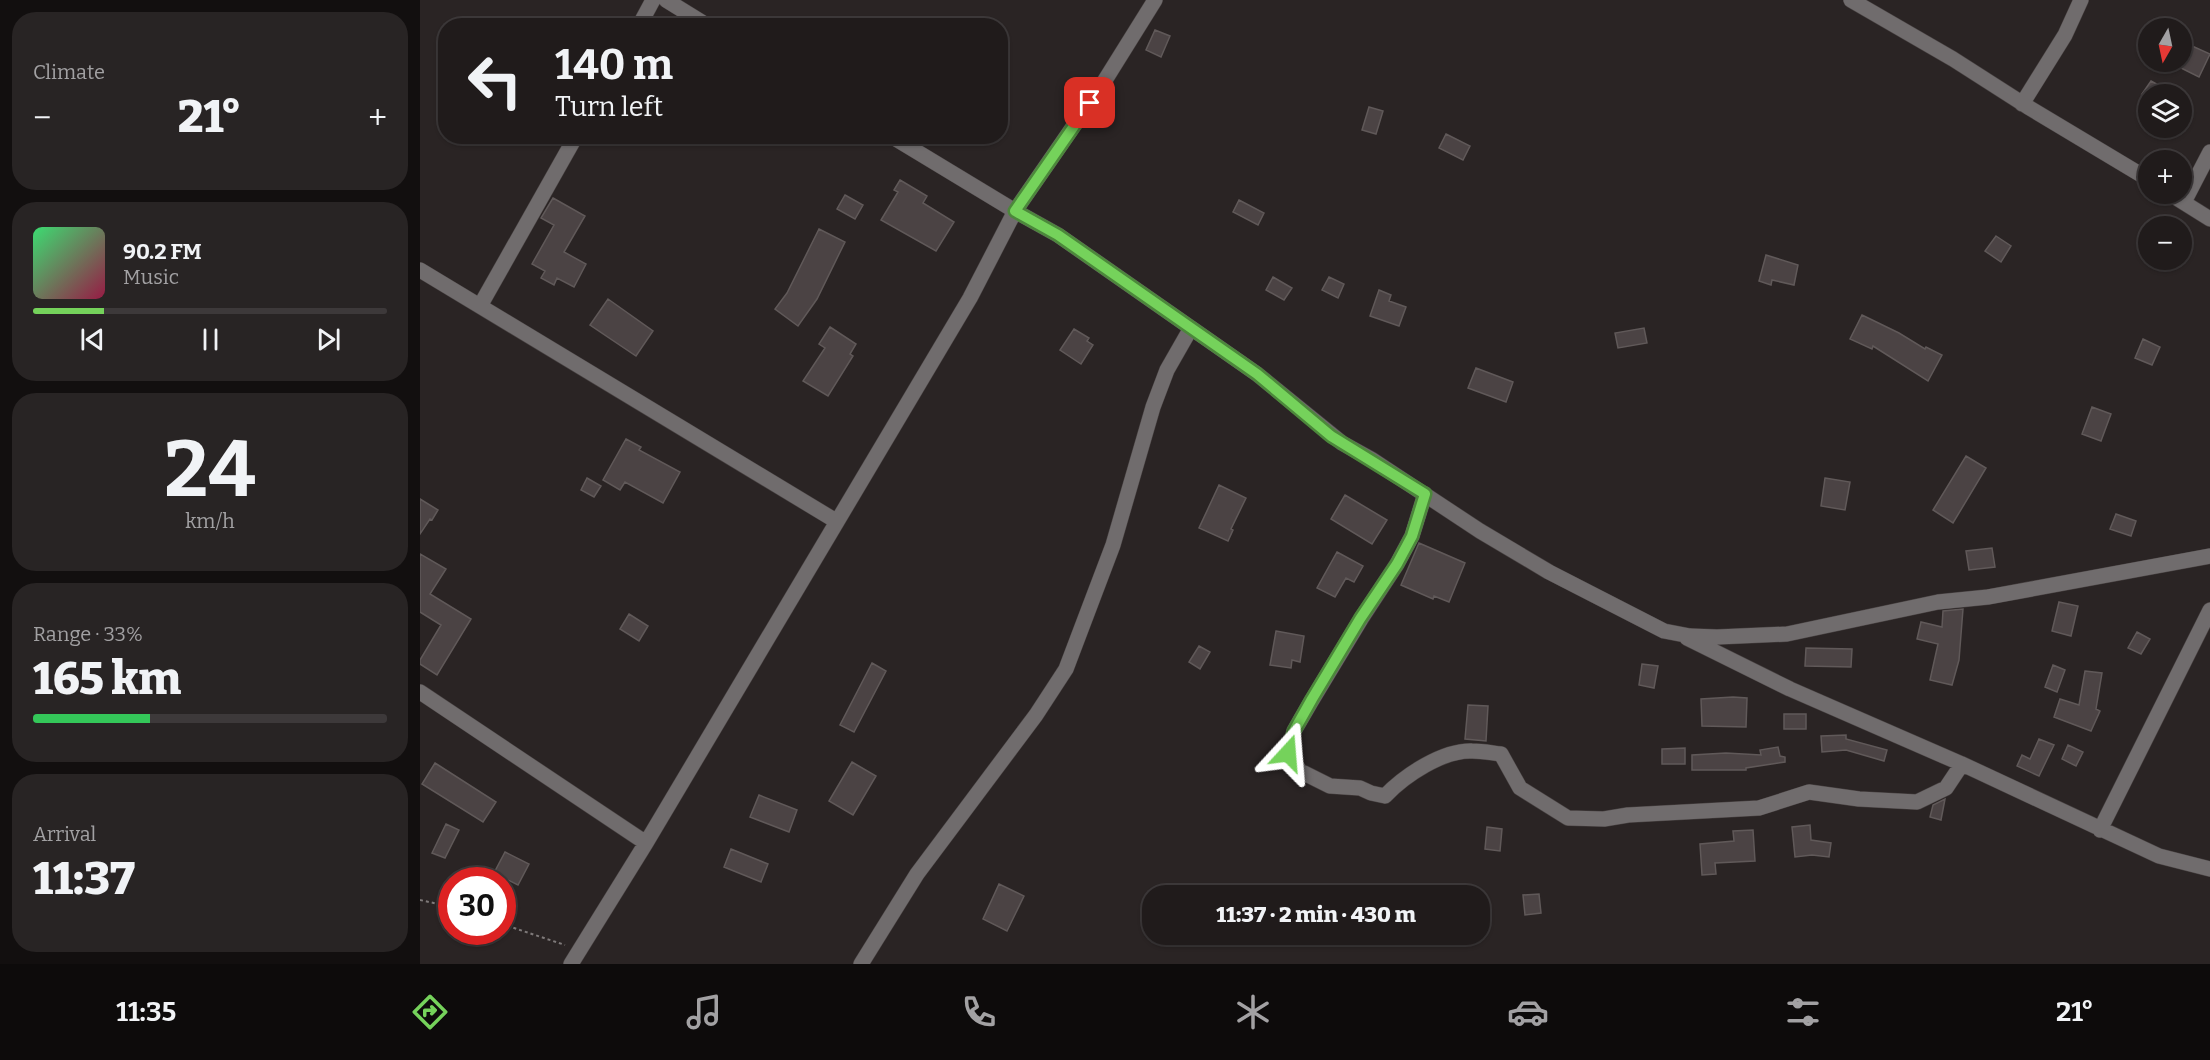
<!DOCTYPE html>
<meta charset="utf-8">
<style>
body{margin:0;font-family:Bitter,serif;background:#282424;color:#f1f3f6;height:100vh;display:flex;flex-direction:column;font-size:22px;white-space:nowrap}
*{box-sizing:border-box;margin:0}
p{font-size:20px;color:#a2a1a3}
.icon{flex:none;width:33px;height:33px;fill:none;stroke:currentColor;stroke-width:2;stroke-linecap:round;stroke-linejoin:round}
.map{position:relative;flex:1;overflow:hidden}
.panel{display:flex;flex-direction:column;gap:12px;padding:12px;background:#120f0f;width:420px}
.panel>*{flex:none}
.guide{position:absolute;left:18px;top:18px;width:570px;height:126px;border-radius:24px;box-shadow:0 2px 4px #0004,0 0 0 2px #3d393a;background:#201b1b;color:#f1f3f6;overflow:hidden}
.needle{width:39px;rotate:189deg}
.buttons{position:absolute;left:1718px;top:18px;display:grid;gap:12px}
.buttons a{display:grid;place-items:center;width:54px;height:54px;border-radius:50%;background:#201b1b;box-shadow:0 2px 4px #0004,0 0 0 2px #3d393a;font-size:30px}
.speed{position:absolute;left:18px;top:867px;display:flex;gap:12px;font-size:30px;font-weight:700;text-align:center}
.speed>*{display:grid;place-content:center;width:78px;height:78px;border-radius:50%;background:#201b1b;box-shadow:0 2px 4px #0004,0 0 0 2px #3d393a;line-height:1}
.speed .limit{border:9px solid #d22;background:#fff;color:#111}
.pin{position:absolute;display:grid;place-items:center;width:51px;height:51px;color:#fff;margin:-26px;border-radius:12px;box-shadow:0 3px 9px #0006}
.me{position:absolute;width:66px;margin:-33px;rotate:19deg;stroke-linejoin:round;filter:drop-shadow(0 0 4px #0008)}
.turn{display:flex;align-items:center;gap:21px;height:126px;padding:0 18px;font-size:27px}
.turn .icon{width:78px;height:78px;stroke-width:2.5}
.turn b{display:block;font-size:42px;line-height:51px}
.big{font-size:45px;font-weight:800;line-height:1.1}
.panel .widget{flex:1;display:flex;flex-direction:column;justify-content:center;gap:9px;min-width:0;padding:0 21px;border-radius:24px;background:#282424}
.panel .dial{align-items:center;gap:0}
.dial b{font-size:78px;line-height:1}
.song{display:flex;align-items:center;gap:18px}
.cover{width:72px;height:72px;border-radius:9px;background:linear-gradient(135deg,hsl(140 70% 55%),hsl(340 70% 35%))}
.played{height:6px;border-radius:3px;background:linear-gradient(90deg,#75d25b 20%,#3d393a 20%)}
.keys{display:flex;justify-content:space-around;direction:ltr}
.heat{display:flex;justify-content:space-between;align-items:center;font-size:33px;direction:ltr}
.charge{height:9px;border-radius:4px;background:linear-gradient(90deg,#34c759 33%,#3d393a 0)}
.trip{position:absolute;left:722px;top:885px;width:348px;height:60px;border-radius:24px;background:#201b1b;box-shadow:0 2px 4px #0004,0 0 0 2px #3d393a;font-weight:800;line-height:60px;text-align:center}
.dock{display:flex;height:96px;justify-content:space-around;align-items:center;background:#0d0b0b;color:#a2a1a3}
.dock .icon{width:42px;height:42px}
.dock .selected{color:#75d25b}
.dock b{font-size:27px;color:#f1f3f6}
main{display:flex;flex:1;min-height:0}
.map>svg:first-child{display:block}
</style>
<main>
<section class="panel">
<div class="widget"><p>Climate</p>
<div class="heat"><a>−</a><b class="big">21°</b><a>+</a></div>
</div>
<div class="widget">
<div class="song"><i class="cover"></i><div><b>90.2 FM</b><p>Music</p></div></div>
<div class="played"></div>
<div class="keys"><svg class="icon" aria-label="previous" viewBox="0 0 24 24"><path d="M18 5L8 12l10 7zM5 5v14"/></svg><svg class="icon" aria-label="pause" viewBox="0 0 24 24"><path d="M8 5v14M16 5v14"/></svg><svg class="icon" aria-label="next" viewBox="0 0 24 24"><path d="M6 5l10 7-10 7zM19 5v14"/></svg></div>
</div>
<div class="widget dial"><b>24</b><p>km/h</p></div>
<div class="widget"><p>Range · 33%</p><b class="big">165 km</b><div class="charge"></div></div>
<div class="widget"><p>Arrival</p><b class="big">11:37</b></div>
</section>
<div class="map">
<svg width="1790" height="964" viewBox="0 0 1790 964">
<rect width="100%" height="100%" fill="#2a2424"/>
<path fill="#4b4344" stroke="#605959" stroke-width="1.5" d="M735,30L750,36L741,57L726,50Z
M1761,41L1790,54L1779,77L1761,68Z
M1731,81L1742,87L1737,94H1722Z
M949,107L963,111L956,134L942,130Z
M1026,134L1050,146L1043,160L1019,148Z
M480,180L507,196L503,203L534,222L516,251L461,220L478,192L474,190Z
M425,195L443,205L435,219L417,209Z
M133,198L165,216L144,252L166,264L154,287L137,278L134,285L121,278L125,271L112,264L134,225L121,218Z
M819,200L844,213L838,225L813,212Z
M399,229L425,242L397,299L378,326L355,309L367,293Z
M1576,236L1591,246L1581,262L1565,251Z
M1346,255L1378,265L1374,285L1352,280L1351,285L1339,281Z
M853,277L872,288L864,300L846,290Z
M909,277L924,284L918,298L902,290Z
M959,290L971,295L969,301L986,307L979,326L950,316Z
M188,299L233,331L216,356L170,325Z
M1442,315L1479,333L1505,349L1506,347L1522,355L1508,381L1453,346L1452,349L1430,339Z
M410,327L436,344L430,354L433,356L408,396L383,381L405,348L399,344Z
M1224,328L1227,343L1198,348L1195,333Z
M654,329L669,338L667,341L673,345L661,364L640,350Z
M1723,339L1740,347L1732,365L1715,358Z
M1056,368L1093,382L1086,402L1048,388Z
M1672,407L1691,414L1681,441L1662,434Z
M206,439L221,447L219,450L260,472L243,503L205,482L200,490L183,480Z
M1546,456L1566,468L1533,523L1513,510Z
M167,478L181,486L174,497L161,490Z
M1405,478L1430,482L1425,510L1401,506Z
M799,485L826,498L811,529L813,530L808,541L779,528Z
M925,495L967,520L952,544L911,519Z
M0,499L18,510L12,520L10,519L0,534Z
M1696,514L1716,521L1711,536L1690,529Z
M999,543L1045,563L1029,602L1014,596L1013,599L981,585Z
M1572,548L1575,567L1549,570L1546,551Z
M917,552L943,566L934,582L926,578L915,597L897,588Z
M0,554L26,569L10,594L51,619L17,675L0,664V660L21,625L0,612Z
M1639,602L1658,606L1651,636L1632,631Z
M1543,609L1539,660L1532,685L1510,680L1518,644L1497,639L1501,622L1522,627L1523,611Z
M209,614L228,626L219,641L200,629Z
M856,631L884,636L880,662L872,660L871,668L850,665Z
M1717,632L1730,639L1721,654L1708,648Z
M779,646L790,652L780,669L769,662Z
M1386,648L1432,649L1431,667L1385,666Z
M452,663L466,671L434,732L420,725Z
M1222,664L1238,666L1234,688L1219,685Z
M1633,665L1645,670L1637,692L1625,687Z
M1665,671L1682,673L1676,709L1680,711L1671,731L1634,717L1640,699L1659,705Z
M1313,697L1327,698L1326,727L1282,726L1281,699Z
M1048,705L1068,706L1066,741L1045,739Z
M1364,714H1386V729H1364Z
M1426,735V739L1467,750L1464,761L1426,750L1402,752L1401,736Z
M1619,739L1634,745L1619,776L1597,766L1602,755L1610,759Z
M1648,745L1663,752L1656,766L1642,759Z
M1358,747L1360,756L1365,757V762L1326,768V770H1272V755L1306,753L1341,755L1340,750Z
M1265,748V764H1242V749Z
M432,762L456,776L433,815L409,801Z
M15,763L76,802L63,822L2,784Z
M339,795L377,810L369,832L330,817Z
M1525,799L1521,820L1510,817L1513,805Z
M26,824L39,830L25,858L12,853Z
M1390,825L1391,840L1411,843L1409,857L1392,855L1375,857L1372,827Z
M1067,827L1082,829L1080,851L1065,849Z
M1333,830L1335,861L1295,863L1296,874L1282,875L1280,844L1314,841L1313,831Z
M311,849L348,864L341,882L304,867Z
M85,852L109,864L98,885L74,873Z
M579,884L604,896L587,931L563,919Z
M1119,894L1121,913L1105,915L1103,895Z"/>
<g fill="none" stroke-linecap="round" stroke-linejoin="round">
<g stroke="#484242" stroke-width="16">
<path id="minor" d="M246,0L288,26
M1431,0L1533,59L1608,107L1728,179
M219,26L233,0
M1602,104L1645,35L1661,0
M471,136L595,211L638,235L837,374L922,443L951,459L1060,531L1129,572L1244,631L1270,636L1297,637L1367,634L1518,602L1568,597L1790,556
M1750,194L1790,219
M1764,202L1790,152
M0,270L416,521
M60,306L156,136
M1005,494L992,536L977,564L941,619L892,700L874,731L868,753L880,771L910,786L940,788L951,793L965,796C985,775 1023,750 1052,751C1062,751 1072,753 1081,754L1100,788L1148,818L1184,819L1208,815L1339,808L1389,792L1439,799L1497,802L1526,788L1542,764
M1267,638L1370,689L1542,764L1739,856L1790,869
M0,692L226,843
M1680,830L1790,610
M151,964L226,843L550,298L595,211L682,85L735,0
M441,964L497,874L616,715L646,669L693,545L733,407L747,370L771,328"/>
</g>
<path stroke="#7f7a7a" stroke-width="2" stroke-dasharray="3 3" stroke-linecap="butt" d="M0,900L32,907
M82,924L145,945"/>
<use href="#minor" stroke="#706c6d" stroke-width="15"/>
</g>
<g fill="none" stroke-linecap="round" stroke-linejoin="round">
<g stroke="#4c883b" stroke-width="15">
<path id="route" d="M670,103L595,211L638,235L837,374L911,436L1005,494L992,536L977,564L940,619L892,699L874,731L868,753"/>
</g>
<use href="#route" stroke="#75d25b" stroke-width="10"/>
</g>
</svg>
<div class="buttons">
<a><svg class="needle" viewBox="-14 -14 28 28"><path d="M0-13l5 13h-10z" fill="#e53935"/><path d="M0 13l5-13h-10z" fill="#a2a1a3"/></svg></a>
<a><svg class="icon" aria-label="layers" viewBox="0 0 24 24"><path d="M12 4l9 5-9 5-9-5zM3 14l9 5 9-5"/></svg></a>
<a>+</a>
<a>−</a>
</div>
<div class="speed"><div class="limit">30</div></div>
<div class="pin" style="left:670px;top:103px;background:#d93025"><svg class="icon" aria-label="arrive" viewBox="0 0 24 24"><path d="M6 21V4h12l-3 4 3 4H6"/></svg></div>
<svg class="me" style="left:868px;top:753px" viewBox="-20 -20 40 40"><path d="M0-17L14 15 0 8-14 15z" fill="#75d25b" stroke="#fff" stroke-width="4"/></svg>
<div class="trip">11:37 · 2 min · 430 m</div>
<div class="guide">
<div class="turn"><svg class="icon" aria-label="left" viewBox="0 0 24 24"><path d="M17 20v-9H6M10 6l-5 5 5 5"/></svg><div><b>140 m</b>Turn left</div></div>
</div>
</div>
</main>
<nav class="dock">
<b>11:35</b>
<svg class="icon selected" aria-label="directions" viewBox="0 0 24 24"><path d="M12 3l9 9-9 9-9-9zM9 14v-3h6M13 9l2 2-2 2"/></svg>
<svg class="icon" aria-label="music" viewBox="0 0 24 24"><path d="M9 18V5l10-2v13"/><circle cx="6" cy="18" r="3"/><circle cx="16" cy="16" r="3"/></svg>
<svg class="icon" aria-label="phone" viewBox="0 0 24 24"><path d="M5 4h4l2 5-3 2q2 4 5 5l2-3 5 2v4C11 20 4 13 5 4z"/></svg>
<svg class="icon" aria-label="climate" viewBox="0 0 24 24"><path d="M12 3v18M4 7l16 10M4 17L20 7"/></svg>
<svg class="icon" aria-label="car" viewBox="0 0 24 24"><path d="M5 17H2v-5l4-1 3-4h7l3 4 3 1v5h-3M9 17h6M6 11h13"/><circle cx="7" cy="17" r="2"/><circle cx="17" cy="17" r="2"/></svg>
<svg class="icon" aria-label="filters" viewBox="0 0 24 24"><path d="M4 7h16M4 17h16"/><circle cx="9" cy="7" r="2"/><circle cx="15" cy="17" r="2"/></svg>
<b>21°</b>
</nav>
